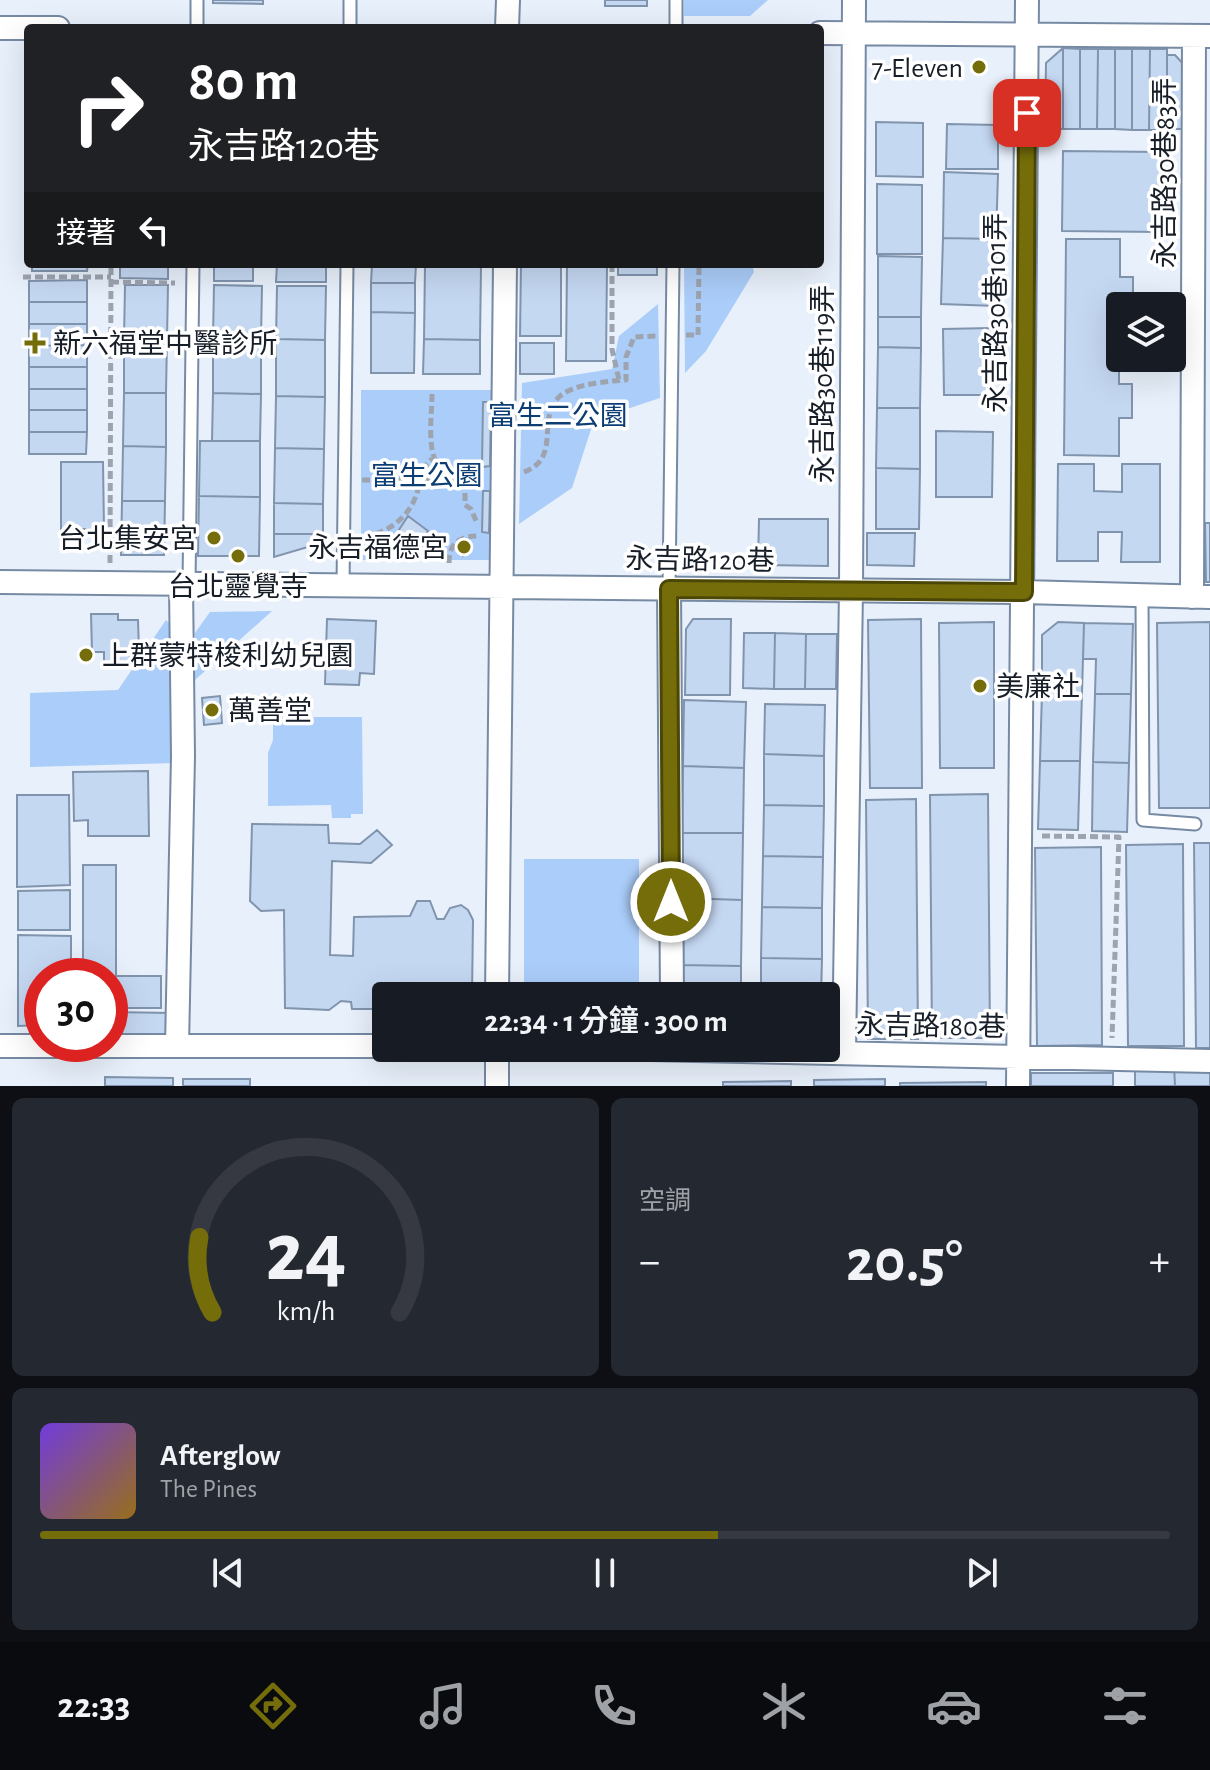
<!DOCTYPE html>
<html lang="zh-TW">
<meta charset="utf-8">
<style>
body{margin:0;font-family:"Alegreya Sans","Noto Sans TC",sans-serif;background:#242831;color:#f1f3f6;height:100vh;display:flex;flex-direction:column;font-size:30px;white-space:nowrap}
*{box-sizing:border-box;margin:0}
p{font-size:26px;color:#9ea1a6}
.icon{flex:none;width:44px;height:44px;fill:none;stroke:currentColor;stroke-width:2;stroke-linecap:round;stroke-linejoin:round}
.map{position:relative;height:1086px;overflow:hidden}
.side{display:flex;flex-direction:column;gap:12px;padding:12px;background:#0d0f14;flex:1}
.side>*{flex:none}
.hud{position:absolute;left:24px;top:24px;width:800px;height:244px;border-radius:8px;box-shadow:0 8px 32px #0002;background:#202124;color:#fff;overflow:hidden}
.buttons{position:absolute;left:1106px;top:292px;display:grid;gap:16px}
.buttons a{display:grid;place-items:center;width:80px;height:80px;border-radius:8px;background:#171b24;box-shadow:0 8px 32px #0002;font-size:40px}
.speed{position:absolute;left:24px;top:958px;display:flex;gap:16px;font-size:40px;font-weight:700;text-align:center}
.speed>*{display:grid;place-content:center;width:104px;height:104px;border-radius:50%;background:#171b24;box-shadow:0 8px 32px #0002;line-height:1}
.speed .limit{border:12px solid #d22;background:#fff;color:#111}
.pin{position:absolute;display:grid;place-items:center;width:68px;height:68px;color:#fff;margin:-34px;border-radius:16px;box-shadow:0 4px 12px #0006}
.me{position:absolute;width:88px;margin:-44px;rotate:0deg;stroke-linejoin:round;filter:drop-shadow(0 0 6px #0008)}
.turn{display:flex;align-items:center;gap:28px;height:168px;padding:0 32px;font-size:36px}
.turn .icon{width:104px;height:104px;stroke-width:2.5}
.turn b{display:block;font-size:56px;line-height:68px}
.then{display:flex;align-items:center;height:76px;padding:0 32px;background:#0003;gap:16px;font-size:30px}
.big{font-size:60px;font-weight:600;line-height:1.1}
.side .tile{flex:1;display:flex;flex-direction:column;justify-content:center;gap:12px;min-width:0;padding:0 28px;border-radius:12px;background:#242831}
.side .dial{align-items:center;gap:0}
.dial svg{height:208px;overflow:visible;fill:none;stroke:#363941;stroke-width:7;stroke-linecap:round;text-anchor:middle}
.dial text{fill:#f1f3f6;stroke:none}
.song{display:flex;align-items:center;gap:24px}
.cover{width:96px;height:96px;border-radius:12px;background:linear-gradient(135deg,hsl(260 70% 55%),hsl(40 70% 35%))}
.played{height:8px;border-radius:4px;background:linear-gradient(90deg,#746d09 60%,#363941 60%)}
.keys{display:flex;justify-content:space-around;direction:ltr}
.heat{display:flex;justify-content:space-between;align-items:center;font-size:44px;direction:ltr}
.side .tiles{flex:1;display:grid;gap:12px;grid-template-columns:1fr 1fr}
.tile:last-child{grid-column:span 2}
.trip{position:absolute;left:372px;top:982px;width:468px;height:80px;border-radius:8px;background:#171b24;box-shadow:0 8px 32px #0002;font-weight:600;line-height:80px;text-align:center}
.menu{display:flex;height:128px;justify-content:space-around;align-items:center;background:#090b0e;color:#9ea1a6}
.menu .icon{width:56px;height:56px}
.menu .current{color:#746d09}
.menu b{font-size:36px;color:#f1f3f6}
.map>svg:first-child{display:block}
</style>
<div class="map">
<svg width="1210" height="1086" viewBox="0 0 1210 1086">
<rect width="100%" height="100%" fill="#e8f0fb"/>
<path fill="#abcdf9" d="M684,0H768L750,16H684Z
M684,264H752L754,272L706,351L685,373Z
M658,304L660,398L594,420L572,488L519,524L522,383L612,369L619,336Z
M361,390H494L491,560H361Z
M272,611L195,680V633L210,612Z
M166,620L173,627L175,763L30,767V693L118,690Z
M273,717H362L363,814H351V818H332L331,805L268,806V753L273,740Z
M524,859H639V996H524Z"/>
<path fill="#c5d8f2" stroke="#8194ad" stroke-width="2" d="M213,0H263V4L213,3Z
M605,0H647V6H605Z
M1063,48V129H1045L1046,63Z
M1063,48L1080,49V129H1063Z
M1080,49H1098L1097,129H1080Z
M1098,49H1115V129H1097Z
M1115,49H1132V130L1115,129Z
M1132,49H1150L1149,130H1132Z
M1150,49H1167V130H1149Z
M1167,55H1175L1186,67V129H1167Z
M876,122L923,123V177L876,176Z
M947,124L998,125V169H946Z
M1063,151L1161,152L1160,232L1062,231Z
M944,172L998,174L996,239L943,238Z
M877,184L922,185V254H877Z
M943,238L996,239V306L941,304Z
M1066,239H1120V277H1133V306H1120L1119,311V384H1132V418H1119V456L1064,455Z
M878,256L922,257L921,317H878Z
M32,264H88L87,271H32Z
M120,264H168V279L120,278Z
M214,264H253V281H214Z
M277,264H326V282H276Z
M372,264H416L415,283H371Z
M521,264H561V336H520Z
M567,264H607L606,361H566Z
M618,264H657V275H618Z
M425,265L481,266L480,340L424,339Z
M87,280V302H29V281Z
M371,283H415V313L371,312Z
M125,285H168L167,339H124Z
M214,285L262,286L261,339H213Z
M277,286H326L325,340L276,339Z
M29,302H87V324H29Z
M371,312L415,313L414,373H371Z
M878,317H921V348L878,347Z
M29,324H87V345L29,346Z
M991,328L992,395H944L943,329Z
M124,339H167L166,393H124Z
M213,339H261V394L213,393Z
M276,339L325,340V397L276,396Z
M424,339L480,340V374H423Z
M520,343H554V374H520Z
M87,345V367H29V346Z
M878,347L921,348L920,408H877Z
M29,367H87V389H29Z
M29,389H87V410H29Z
M124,393H166V447L123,446Z
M213,393L261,394L260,441H212Z
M276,396L325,397L324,449L275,448Z
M483,402H491L490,466L482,467Z
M877,408H920V469L876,468Z
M29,410H87V432H29Z
M936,431L993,432L992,497H936Z
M29,432H87L86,454H29Z
M200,441H260V497L199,496Z
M123,446L166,447L165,501H122Z
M275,448L324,449L323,504L274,503Z
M61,462H103L104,529H61Z
M1058,464H1094V491L1122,492V464H1160V562H1121L1122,532H1098V561H1057Z
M876,468L920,469L919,529H876Z
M483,491H490L489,533L482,532Z
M199,496L260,497L259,556H198Z
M122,501H165L164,555H121Z
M274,503L323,504V534H274Z
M408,516L428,531L417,547L397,533Z
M759,519H828V566L758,565Z
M1205,523H1210V582H1206Z
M867,533H915L914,566L867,565Z
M274,534H318V544L274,557Z
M466,539L472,550L463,556L456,545Z
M91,614H118V620H138L139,652H130V663L104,664V652H92Z
M327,619L376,621L374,674L360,673L359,685L325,684Z
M693,619H731L730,695H685L686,629Z
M921,619L922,788H870L868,620Z
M994,622V768H940L939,623Z
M1058,622L1084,623L1082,693L1042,692V635Z
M1210,622V808H1159L1157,623Z
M1084,623L1133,624L1131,694H1095L1096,659H1083Z
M744,633H775L774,689L743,688Z
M775,633L806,634L805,689H774Z
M806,634H837L836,689H805Z
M1042,692L1082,693L1080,761H1040Z
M1095,694H1131L1129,763L1093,762Z
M220,696L222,723L204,725L202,698Z
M684,700L746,702L744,768L683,766Z
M765,704L825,705L824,756L764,754Z
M764,754L824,756V806L764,805Z
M1040,761H1080L1078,830L1038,829Z
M1093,762L1129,763L1127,832L1092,831Z
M683,766L744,768L743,833H682Z
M148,771L149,836H88V820L74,821L73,772Z
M988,794L990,1038H932L930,795Z
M17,795H69L70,885L17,887Z
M916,799L918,1039H868L866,800Z
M764,805L824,806L823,857L763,856Z
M252,824L328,825L329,843L360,844L377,830L392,845L371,863L332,861L330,955L353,956L354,917L410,916L417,901H430L437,919H444L450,908L461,905L468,910L473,920L472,996H386V1009H352L351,1002L341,1001L329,1010L285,1008L284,910L261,911L250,901Z
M682,833H743L742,900L681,898Z
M1194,843H1210V1048H1196Z
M1183,844L1184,1046H1128L1126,845Z
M1101,847L1102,1045L1037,1046L1035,848Z
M763,856L823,857L822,908L762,907Z
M83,865H116V976H161V1008H110V976H83Z
M70,890V930H18V891Z
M681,898L742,900L741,966L680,965Z
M762,907L822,908V959L761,958Z
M18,935L71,936V976H42V1025L18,1026Z
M761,958L822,959L821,996H761Z
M680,965L741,966V996H679Z
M110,1012L172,1013V1041H110Z
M1135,1064H1174L1175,1086H1135Z
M1174,1064H1210V1086H1175Z
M1031,1073H1113V1086H1031Z
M105,1077L173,1078V1086H105Z
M183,1079H250V1086H183Z
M885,1079V1086H814V1080Z
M791,1081V1086H723V1082Z
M986,1082V1086H900V1083Z"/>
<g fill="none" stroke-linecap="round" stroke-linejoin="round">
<g stroke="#778aa3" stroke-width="15">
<path id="lane" d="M197,0V28
M350,28V0
M676,28V0
M189,585L193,264
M343,586L347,264
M669,589L673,264
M1142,596L1143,820L1195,824"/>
</g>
<g stroke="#778aa3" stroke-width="26">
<path id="street" d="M0,28H58
M507,28L508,0
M820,33L1210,36
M0,582L1024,592L1210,597
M669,589L672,996
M1192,597L1194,36
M497,996L505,264
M0,1046H386
M177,1046L183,756L181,585
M604,1048L1210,1061
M844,1053L851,590L854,0
M497,1086V1048
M1018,1086L1027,0"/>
</g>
<path stroke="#9da4af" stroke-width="5" stroke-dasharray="8 4" stroke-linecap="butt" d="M612,264V349L619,380
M23,277H111
M111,282L175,283
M686,335H698L699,264
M432,394C432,423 423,464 452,480
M524,472C562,458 536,419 559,397C572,384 609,381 626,380V357L634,337L656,336
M362,480L480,481
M465,481V505L471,509L477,523
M364,536C388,534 410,516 417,493C421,478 419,469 432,459
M110,563L111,264
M449,563C449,542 460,536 480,536
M1042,836L1119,837L1112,1038"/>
<use href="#lane" stroke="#fff" stroke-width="11"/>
<use href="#street" stroke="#fff" stroke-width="22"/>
</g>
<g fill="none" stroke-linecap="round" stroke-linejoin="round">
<g stroke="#4b4706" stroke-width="20">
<path id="route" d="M671,902L669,589L1024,592L1027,113"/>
</g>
<use href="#route" stroke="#746d09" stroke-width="14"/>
</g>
<g fill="#746d09" stroke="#fff" stroke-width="3">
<circle cx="979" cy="67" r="8"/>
<path d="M31 331h8v8h8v8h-8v8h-8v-8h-8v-8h8z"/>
<circle cx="214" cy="538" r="8"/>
<circle cx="464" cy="547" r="8"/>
<circle cx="238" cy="556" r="8"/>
<circle cx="86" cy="655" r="8"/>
<circle cx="980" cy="686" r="8"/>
<circle cx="212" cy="710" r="8"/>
</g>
<g text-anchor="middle" stroke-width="7" stroke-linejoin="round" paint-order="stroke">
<g font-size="28" fill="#171e28" stroke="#fff" text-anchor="start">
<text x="963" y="77" text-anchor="end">7-Eleven</text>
<text x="53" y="353">新六福堂中醫診所</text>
<text x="198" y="548" text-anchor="end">台北集安宮</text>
<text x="448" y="557" text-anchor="end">永吉福德宮</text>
<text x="238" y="596" text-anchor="middle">台北靈覺寺</text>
<text x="102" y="665">上群蒙特梭利幼兒園</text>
<text x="996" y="696">美廉社</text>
<text x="228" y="720">萬善堂</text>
</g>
<g font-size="28" fill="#171e28" stroke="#fff">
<text transform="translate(1164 173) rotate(-90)" y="10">永吉路30巷83弄</text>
<text transform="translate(995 313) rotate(-90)" y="10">永吉路30巷101弄</text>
<text transform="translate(822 384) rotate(-90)" y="10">永吉路30巷119弄</text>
<text transform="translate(700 559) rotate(1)" y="10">永吉路120巷</text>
<text transform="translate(931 1025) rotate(1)" y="10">永吉路180巷</text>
</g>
<g font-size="28" fill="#0c3d73" stroke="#fff">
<text x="558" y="425">富生二公園</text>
<text x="427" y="485">富生公園</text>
</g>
</g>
</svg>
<div class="buttons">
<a><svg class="icon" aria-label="layers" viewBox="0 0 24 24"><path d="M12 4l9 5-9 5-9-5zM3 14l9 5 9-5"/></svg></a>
</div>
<div class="speed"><div class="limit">30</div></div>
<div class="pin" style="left:1027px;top:113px;background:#d93025"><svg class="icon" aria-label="arrive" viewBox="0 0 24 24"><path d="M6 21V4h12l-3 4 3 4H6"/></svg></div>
<svg class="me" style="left:671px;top:902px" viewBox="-20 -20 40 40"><circle r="17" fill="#746d09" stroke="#fff" stroke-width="3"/><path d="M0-11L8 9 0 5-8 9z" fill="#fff"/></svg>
<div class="trip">22:34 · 1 分鐘 · 300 m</div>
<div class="hud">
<div class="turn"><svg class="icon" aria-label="right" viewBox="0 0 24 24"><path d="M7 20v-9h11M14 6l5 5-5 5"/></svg><div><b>80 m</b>永吉路120巷</div></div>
<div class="then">接著<svg class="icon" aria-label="left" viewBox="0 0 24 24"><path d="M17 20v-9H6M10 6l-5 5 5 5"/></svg></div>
</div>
</div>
<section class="side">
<div class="tiles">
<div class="tile dial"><svg viewBox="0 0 100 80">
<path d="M14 69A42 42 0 1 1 86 69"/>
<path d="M14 69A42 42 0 0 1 9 40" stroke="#746d09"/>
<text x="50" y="56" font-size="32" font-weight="700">24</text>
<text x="50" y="72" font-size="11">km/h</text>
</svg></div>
<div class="tile"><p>空調</p>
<div class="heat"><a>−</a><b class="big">20.5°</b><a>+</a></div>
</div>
<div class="tile">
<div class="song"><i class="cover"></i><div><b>Afterglow</b><p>The Pines</p></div></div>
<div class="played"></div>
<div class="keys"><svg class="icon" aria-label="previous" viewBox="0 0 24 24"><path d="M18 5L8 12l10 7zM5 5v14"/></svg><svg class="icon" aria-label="pause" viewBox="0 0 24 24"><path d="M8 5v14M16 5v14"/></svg><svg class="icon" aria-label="next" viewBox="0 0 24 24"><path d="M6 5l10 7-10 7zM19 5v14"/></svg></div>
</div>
</div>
</section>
<nav class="menu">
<b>22:33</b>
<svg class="icon current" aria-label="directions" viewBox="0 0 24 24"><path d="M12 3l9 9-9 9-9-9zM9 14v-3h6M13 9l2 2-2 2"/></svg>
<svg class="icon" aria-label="music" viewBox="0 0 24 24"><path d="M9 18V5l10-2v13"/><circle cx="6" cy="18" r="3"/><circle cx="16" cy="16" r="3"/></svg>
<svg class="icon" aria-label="phone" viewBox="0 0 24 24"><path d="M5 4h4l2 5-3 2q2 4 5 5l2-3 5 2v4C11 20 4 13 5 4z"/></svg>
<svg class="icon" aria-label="climate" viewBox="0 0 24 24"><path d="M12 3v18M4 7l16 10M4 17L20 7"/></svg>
<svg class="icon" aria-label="car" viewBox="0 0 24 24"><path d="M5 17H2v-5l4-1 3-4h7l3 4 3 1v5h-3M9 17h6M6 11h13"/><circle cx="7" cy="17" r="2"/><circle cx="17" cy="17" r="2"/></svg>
<svg class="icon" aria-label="filters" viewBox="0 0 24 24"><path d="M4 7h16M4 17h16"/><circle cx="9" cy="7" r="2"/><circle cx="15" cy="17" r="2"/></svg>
</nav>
